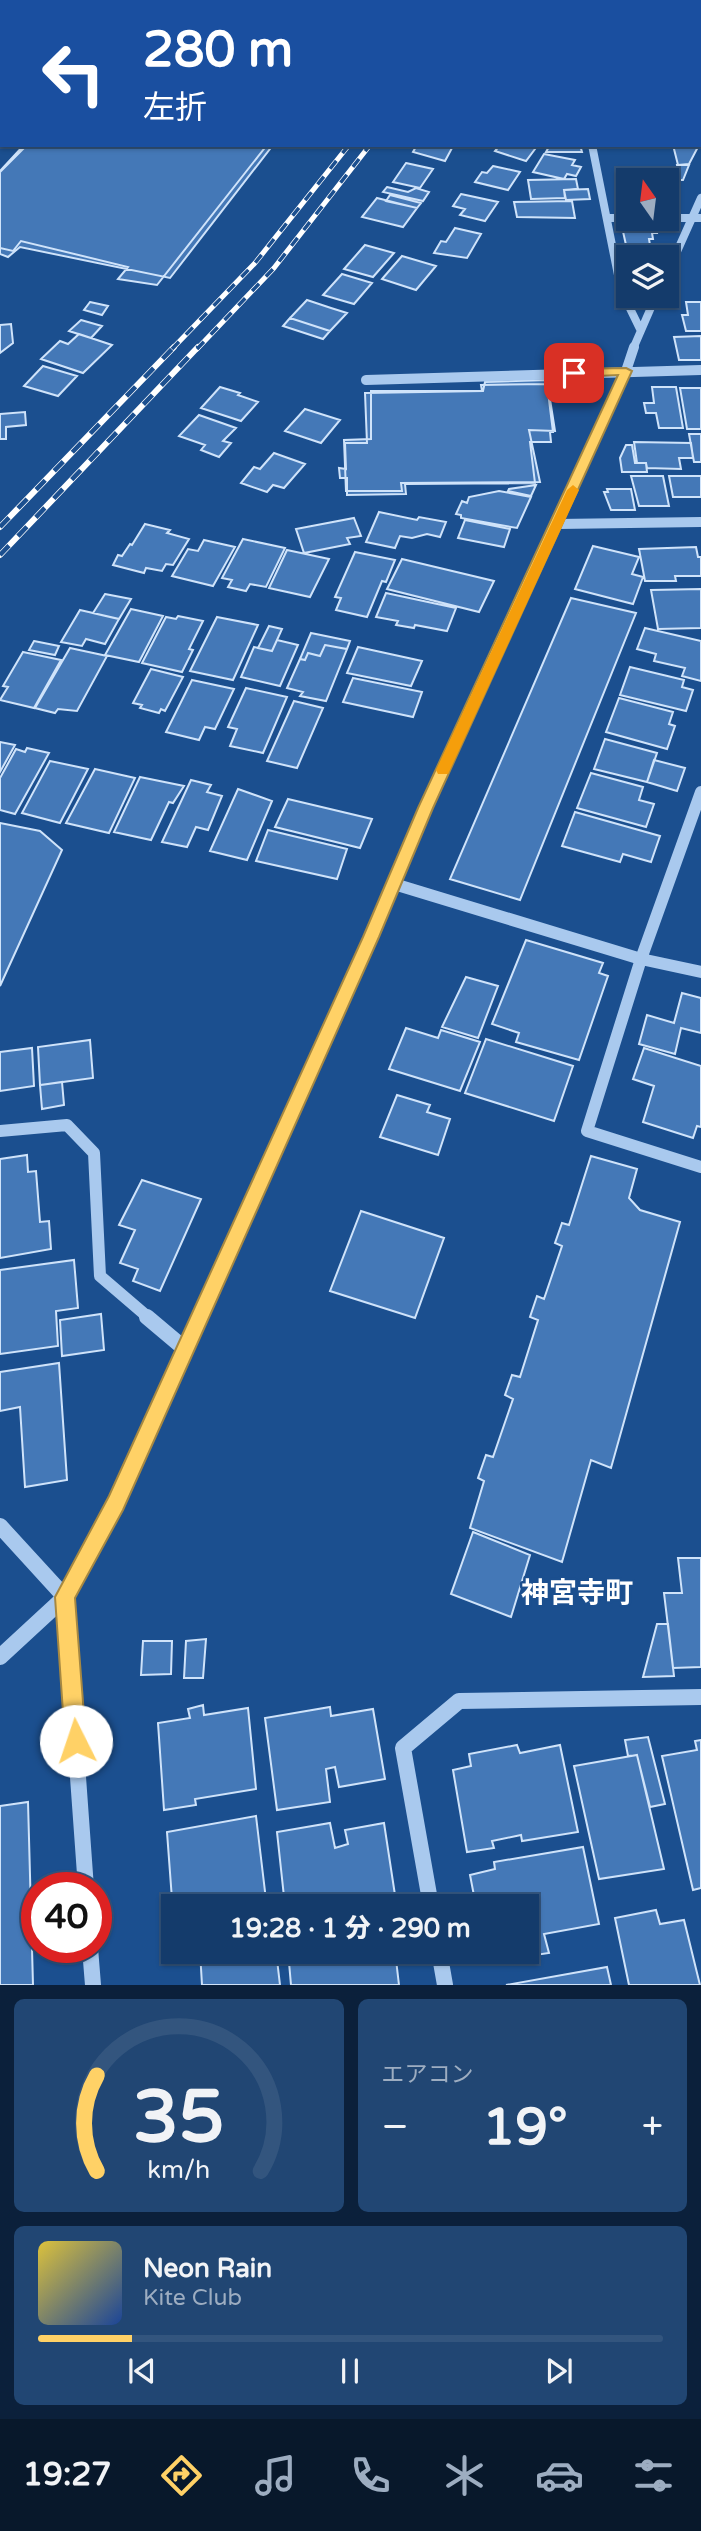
<!DOCTYPE html>
<html lang="ja">
<meta charset="utf-8">
<style>
body{margin:0;font-family:"Varela Round","Noto Sans JP",sans-serif;background:#214673;color:#f1f3f6;height:100vh;display:flex;flex-direction:column;font-size:26px;white-space:nowrap}
*{box-sizing:border-box;margin:0}
p{font-size:23px;color:#9dadc1}
.icon{flex:none;width:38px;height:38px;fill:none;stroke:currentColor;stroke-width:2;stroke-linecap:round;stroke-linejoin:round}
.map{position:relative;height:1985px;overflow:hidden}
.panel{display:flex;flex-direction:column;gap:14px;padding:14px;background:#0b203b;flex:1}
.panel>*{flex:none}
.top-card{position:absolute;left:0px;top:0px;width:702px;height:147px;box-shadow:0 2px 5px #0004,0 0 0 2px #33557e;background:#1a4fa0;color:#fff;overflow:hidden}
.needle{width:46px;rotate:346deg}
.buttons{position:absolute;left:616px;top:168px;display:grid;gap:14px}
.buttons a{display:grid;place-items:center;width:63px;height:63px;border-radius:0px;background:#143b6b;box-shadow:0 2px 5px #0004,0 0 0 2px #33557e;font-size:35px}
.speed{position:absolute;left:21px;top:1872px;display:flex;gap:14px;font-size:35px;font-weight:700;text-align:center}
.speed>*{display:grid;place-content:center;width:91px;height:91px;border-radius:50%;background:#143b6b;box-shadow:0 2px 5px #0004,0 0 0 2px #33557e;line-height:1}
.speed .limit{border:10px solid #d22;background:#fff;color:#111}
.pin{position:absolute;display:grid;place-items:center;width:60px;height:60px;color:#fff;margin:-30px;border-radius:14px;box-shadow:0 4px 10px #0006}
.me{position:absolute;width:77px;margin:-38px;rotate:356deg;stroke-linejoin:round;filter:drop-shadow(0 0 5px #0008)}
.turn{display:flex;align-items:center;gap:24px;height:147px;padding:0 28px;font-size:32px}
.turn .icon{width:91px;height:91px;stroke-width:2.5}
.turn b{display:block;font-size:49px;line-height:60px}
.big{font-size:52px;font-weight:800;line-height:1.1}
.panel .tile{flex:1;display:flex;flex-direction:column;justify-content:center;gap:10px;min-width:0;padding:0 24px;border-radius:10px;background:#214673}
.panel .dial{align-items:center;gap:0}
.dial svg{height:182px;overflow:visible;fill:none;stroke:#33557e;stroke-width:7;stroke-linecap:round;text-anchor:middle}
.dial text{fill:#f1f3f6;stroke:none}
.song{display:flex;align-items:center;gap:21px}
.cover{width:84px;height:84px;border-radius:10px;background:linear-gradient(135deg,hsl(50 70% 55%),hsl(220 70% 35%))}
.played{height:7px;border-radius:4px;background:linear-gradient(90deg,#ffd166 15%,#33557e 15%)}
.keys{display:flex;justify-content:space-around;direction:ltr}
.heat{display:flex;justify-content:space-between;align-items:center;font-size:38px;direction:ltr}
.panel .tiles{flex:1;display:grid;gap:14px;grid-template-columns:1fr 1fr}
.tile:last-child{grid-column:span 2}
.trip{position:absolute;left:161px;top:1894px;width:378px;height:70px;border-radius:0px;background:#143b6b;box-shadow:0 2px 5px #0004,0 0 0 2px #33557e;font-weight:800;line-height:70px;text-align:center}
.dock{display:flex;height:112px;justify-content:space-around;align-items:center;background:#08182b;color:#9dadc1}
.dock .icon{width:49px;height:49px}
.dock .current{color:#ffd166}
.dock b{font-size:32px;color:#f1f3f6}
.map>svg:first-child{display:block}
</style>
<div class="map">
<svg width="701" height="1985" viewBox="0 0 701 1985">
<rect width="100%" height="100%" fill="#1b4f8f"/>
<path fill="#4478b7" stroke="#cfe3fa" stroke-width="2" d="M0,0H67V2H2L0,16Z
M24,145H267L157,285L118,279L128,267L21,241L13,251L0,248V171Z
M27,145H273L170,278L20,247L8,257L0,254V172Z
M417,145H450L449,148H452L445,161L413,152Z
M500,145H538L526,161L495,151Z
M550,145H580L582,152H546Z
M673,145H699L689,164L678,165Z
M544,154L575,160L572,165L581,167L576,176L567,174L564,179L533,172Z
M406,163L433,169L420,188L393,182Z
M677,165H689L683,180H680Z
M493,166L520,172L508,190L475,182L482,172L487,173Z
M576,179L578,189L564,190L565,198L531,199L528,180Z
M387,187L408,192L416,188L429,192L423,201L383,192Z
M588,189L590,199L566,200L564,190Z
M461,194L498,202L485,221L460,215L465,209L453,206Z
M390,195L421,203L417,208L386,201Z
M377,198L417,208L403,227L362,217Z
M572,201L575,218L517,217L514,202Z
M622,227H656L657,233H652L653,239H649L650,245H626Z
M455,228L481,234L467,258L434,253L441,241L446,242Z
M365,245L394,253L373,277L344,269Z
M624,247H646L647,254H641L642,257H628V271Z
M402,256L436,266L416,290L382,279Z
M342,274L372,283L354,304L323,295Z
M307,300L331,308L347,313L330,331L290,318Z
M90,302L108,306L102,315L84,310Z
M686,302H701V331H686L682,315H688Z
M290,318L330,331L323,339L283,326Z
M81,320L102,326L91,338L69,331Z
M11,324L13,343L0,353V325Z
M79,334L112,345L83,373L41,359L60,341L68,344Z
M701,336V360H679L674,337Z
M43,366L77,376L58,396L24,386Z
M547,380L555,431L529,430L540,482L401,483L402,491H346L344,440L371,439V391H483L485,382Z
M547,384L553,432H550L551,442H530L535,483L405,484L406,494L347,495V478H340L339,468L346,469L345,443H367L365,393L482,391L481,385Z
M220,387L240,393L238,395L258,402L241,421L201,408Z
M652,387H676L683,428H659L656,413H646L644,403H654Z
M680,388H701V429H687Z
M305,409L340,420L321,443L285,431Z
M25,412L26,425L6,427V439H0V414Z
M199,415L236,428L223,441L231,443L219,457L201,450L205,445L179,436Z
M689,434H701V462H694Z
M634,442L691,443L693,458H679L681,469L647,468L646,463H637Z
M626,445H632L635,463H646L647,472H622L620,458Z
M274,453L305,464L284,488L273,485L267,492L241,483L254,467L260,469Z
M631,476H663L669,506H639Z
M669,476H701V497H673Z
M536,485L531,496L508,491L509,489Z
M607,489H631L635,510H611L604,492H608Z
M499,491L531,497L517,528L461,518V515L456,514L462,501L467,503L469,497Z
M379,512L417,520L419,517L446,522L440,537L427,534L412,538L400,536L395,548L366,542Z
M354,518L361,536L347,538L350,544L304,553L296,529Z
M465,520L510,529L504,547L458,538Z
M145,524L170,530L167,533L189,539L173,565L166,564L162,571L146,568L144,573L113,565L118,555L122,556L130,544L132,545Z
M243,539L285,548L266,587L250,584L246,591L228,587L232,580L222,578Z
M204,540L235,547L213,586L172,576L188,549L198,551Z
M593,546L639,557L632,574L643,577L633,604L575,589Z
M696,547L698,557H701V576H675L676,581H645L639,549Z
M287,550L329,559L310,597L269,588Z
M355,552L395,560L386,582L382,581L367,617L336,610L341,598L335,597Z
M402,559L494,581L479,612L387,589Z
M701,589V628L658,629L651,590Z
M386,593L456,608L447,631L415,625L414,628L396,625L398,621L376,617Z
M105,594L131,599L119,619L93,613Z
M571,598L636,613L520,900L450,879Z
M131,609L163,616L139,662L105,655Z
M80,610L119,619L105,644L86,639L82,646L61,642Z
M178,616L203,621L189,649L193,650L182,672L142,663L166,617L176,619Z
M217,617L258,625L233,680L190,671Z
M269,626L282,629L272,651L258,648Z
M645,628L701,641V681L682,676L685,668L654,661L656,654L637,649Z
M311,633L350,641L347,649L325,645L320,656L308,653L305,660L300,659Z
M277,640L298,645L280,686L241,677L254,647L272,651Z
M34,641L59,646L55,655L29,650Z
M325,645L347,649L326,701L300,696L303,692L287,688L300,659L305,660L308,653L320,656Z
M358,647L422,661L411,686L347,673Z
M70,648L107,656L77,711L58,709L55,713L35,708Z
M23,652L61,660L34,708L0,700L8,687L3,686Z
M630,667L684,680L682,687L693,690L686,711L620,695Z
M151,669L183,677L165,711L161,709L159,713L140,708L142,705L133,703Z
M353,678L422,692L413,717L343,702Z
M192,680L234,689L215,729L205,727L199,740L166,732Z
M246,688L287,697L263,753L230,746L237,729L228,727Z
M619,698L673,712L669,724L675,726L667,749L606,732Z
M294,701L323,708L297,768L267,761Z
M605,739L657,753L647,782L594,769Z
M0,742L15,745L0,772Z
M27,748L49,753L15,814L0,810V778L16,749L25,752Z
M654,760L685,768L677,791L647,782Z
M50,761L88,769L60,823L22,813Z
M95,769L135,778L109,833L66,823Z
M591,773L643,787L639,800L654,804L646,827L577,808Z
M140,777L184,786L173,803L169,802L151,840L114,832Z
M191,780L211,785L207,792L222,796L208,830L196,827L187,847L162,842Z
M238,789L272,801L247,860L210,851Z
M288,799L372,819L360,848L275,827Z
M575,812L660,836L651,862L623,854L620,862L562,846Z
M0,823L40,831L62,850L0,986Z
M268,830L347,849L337,879L256,861Z
M526,940L603,963L599,973L608,976L579,1060L516,1042L519,1033L492,1024Z
M466,977L498,986L478,1038L442,1027Z
M682,993L701,998V1033L681,1028L675,1054L639,1044L647,1015L674,1023Z
M406,1028L438,1038L441,1030L480,1042L460,1091L389,1069Z
M486,1039L573,1066L554,1121L465,1093Z
M90,1040L93,1078L40,1085L38,1047Z
M32,1048L34,1086L0,1091V1052Z
M644,1048L701,1066V1127L697,1126L693,1138L643,1122L654,1086L633,1079Z
M62,1082L64,1105L42,1109L40,1085Z
M397,1095L430,1105L427,1112L450,1119L438,1155L380,1137Z
M27,1155L28,1172L36,1171L40,1222L49,1221L51,1249L0,1258V1159Z
M591,1156L637,1169L629,1198L640,1210L680,1222L611,1468L591,1460L562,1562L470,1528L484,1481L478,1478L486,1455L493,1457L513,1399L505,1395L512,1375L520,1377L538,1320L530,1317L537,1296L544,1299L562,1246L555,1243L562,1223L569,1225Z
M142,1180L201,1199L160,1291L133,1281L138,1269L120,1263L135,1230L119,1225Z
M361,1211L444,1238L415,1318L330,1291Z
M74,1260L78,1308L56,1311L58,1346L0,1354V1270Z
M101,1314L104,1350L62,1356L60,1320Z
M59,1363L67,1480L25,1487L20,1407L0,1411V1372Z
M473,1532L530,1555L511,1617L451,1594Z
M678,1558H701V1667L673,1668L664,1593H682Z
M657,1624H668L674,1676L643,1677Z
M206,1639L203,1678H184L186,1641Z
M143,1641H172L171,1674L141,1675Z
M203,1705L204,1715L248,1708L256,1789L195,1799L196,1805L164,1810L158,1723L190,1718L188,1709Z
M330,1707L331,1716L373,1709L385,1779L339,1787L335,1767L326,1769L330,1802L277,1810L265,1718Z
M648,1737L665,1804L650,1807L637,1755L628,1756L625,1740Z
M701,1740V1888L693,1890L662,1756L697,1750L695,1741Z
M517,1745L520,1753L560,1745L578,1832L522,1841L521,1835L492,1841L494,1848L467,1852L453,1770L471,1766L469,1754Z
M637,1755L664,1869L599,1879L574,1766Z
M28,1802L33,1985H0V1806Z
M256,1816L266,1900L230,1906H173V1913L167,1832Z
M330,1823L335,1848L348,1844L345,1830L384,1823L395,1895L331,1906H285L277,1832Z
M583,1847L599,1924L544,1934L549,1953L494,1961L492,1951H527V1906H476L470,1875L495,1869L494,1862Z
M656,1910L660,1924L684,1920L700,1985H629L615,1918Z
M200,1951H276L280,1985H202Z
M288,1951H395L399,1985H291Z
M607,1967L611,1985H506Z"/>
<g fill="none" stroke-linecap="round" stroke-linejoin="round">
<path stroke="#a9c9ee" stroke-width="8" d="M675,0L677,2
M163,2L166,0
M592,145L621,290L640,329
M608,218H628
M667,218H701
M667,274L701,198
M633,349L656,296"/>
<path stroke="#a9c9ee" stroke-width="10" d="M366,380L701,370
M558,524L701,522
M437,781L626,371L634,347"/>
<path stroke="#a9c9ee" stroke-width="12" d="M701,792L641,959L587,1131L701,1167
M394,884L641,959L701,972
M0,1131L67,1125L94,1153L100,1276L149,1318
M199,1318L371,937L438,779"/>
<path stroke="#a9c9ee" stroke-width="16" d="M147,1317L185,1349
M0,1526L65,1597L86,1888
M0,1657L65,1597L116,1503L200,1317
M431,1906L403,1748L459,1701L701,1697
M90,1948L93,1985
M439,1951L445,1985"/>
<path fill="#f0f6ff" fill-rule="evenodd" d="M383,0H395L396,2H384Z
M700,82H701V88H700Z"/>
<g stroke="#fff" stroke-width="5">
<path id="rail-far1" d="M172,349L255,263L349,145
M197,349L274,268L370,145"/>
</g>
<g stroke="#fff" stroke-width="6">
<path id="rail" d="M0,527L174,347
M0,555L198,347"/>
</g>
<use href="#rail-far1" stroke="#1b4f8f" stroke-width="3.5" stroke-dasharray="10" stroke-linecap="butt"/>
<use href="#rail" stroke="#1b4f8f" stroke-width="4.5" stroke-dasharray="13" stroke-linecap="butt"/>
</g>
<path fill="#ffd166" stroke="#a68842" stroke-width="2" d="M626,368L632,371L433,808L379,937L123,1510L75,1598L86,1741L83,1748L76,1751L68,1748L65,1741L55,1597L109,1496L363,937L418,808L618,375L574,377L568,373L574,369Z"/>
<path fill="#f59e0b" d="M573,485L579,490L450,770L448,774H438L436,770L567,490Z"/>
<g text-anchor="middle" stroke-width="5" stroke-linejoin="round" paint-order="stroke">
<g font-size="28" font-weight="bold" fill="#fff" stroke="#1b4f8f">
<text x="577" y="1602">神宮寺町</text>
</g>
</g>
</svg>
<div class="buttons">
<a><svg class="needle" viewBox="-14 -14 28 28"><path d="M0-13l5 13h-10z" fill="#e53935"/><path d="M0 13l5-13h-10z" fill="#9dadc1"/></svg></a>
<a><svg class="icon" aria-label="layers" viewBox="0 0 24 24"><path d="M12 4l9 5-9 5-9-5zM3 14l9 5 9-5"/></svg></a>
</div>
<div class="speed"><div class="limit">40</div></div>
<div class="pin" style="left:574px;top:373px;background:#d93025"><svg class="icon" aria-label="arrive" viewBox="0 0 24 24"><path d="M6 21V4h12l-3 4 3 4H6"/></svg></div>
<svg class="me" style="left:76px;top:1741px" viewBox="-20 -20 40 40"><circle r="19" fill="#fff"/><path d="M0-13L10 11 0 6-10 11z" fill="#ffd166"/></svg>
<div class="trip">19:28 · 1 分 · 290 m</div>
<div class="top-card">
<div class="turn"><svg class="icon" aria-label="left" viewBox="0 0 24 24"><path d="M17 20v-9H6M10 6l-5 5 5 5"/></svg><div><b>280 m</b>左折</div></div>
</div>
</div>
<section class="panel">
<div class="tiles">
<div class="tile dial"><svg viewBox="0 0 100 80">
<path d="M14 69A42 42 0 1 1 86 69"/>
<path d="M14 69A42 42 0 0 1 14 27" stroke="#ffd166"/>
<text x="50" y="56" font-size="32" font-weight="700">35</text>
<text x="50" y="72" font-size="11">km/h</text>
</svg></div>
<div class="tile"><p>エアコン</p>
<div class="heat"><a>−</a><b class="big">19°</b><a>+</a></div>
</div>
<div class="tile">
<div class="song"><i class="cover"></i><div><b>Neon Rain</b><p>Kite Club</p></div></div>
<div class="played"></div>
<div class="keys"><svg class="icon" aria-label="previous" viewBox="0 0 24 24"><path d="M18 5L8 12l10 7zM5 5v14"/></svg><svg class="icon" aria-label="pause" viewBox="0 0 24 24"><path d="M8 5v14M16 5v14"/></svg><svg class="icon" aria-label="next" viewBox="0 0 24 24"><path d="M6 5l10 7-10 7zM19 5v14"/></svg></div>
</div>
</div>
</section>
<nav class="dock">
<b>19:27</b>
<svg class="icon current" aria-label="directions" viewBox="0 0 24 24"><path d="M12 3l9 9-9 9-9-9zM9 14v-3h6M13 9l2 2-2 2"/></svg>
<svg class="icon" aria-label="music" viewBox="0 0 24 24"><path d="M9 18V5l10-2v13"/><circle cx="6" cy="18" r="3"/><circle cx="16" cy="16" r="3"/></svg>
<svg class="icon" aria-label="phone" viewBox="0 0 24 24"><path d="M5 4h4l2 5-3 2q2 4 5 5l2-3 5 2v4C11 20 4 13 5 4z"/></svg>
<svg class="icon" aria-label="climate" viewBox="0 0 24 24"><path d="M12 3v18M4 7l16 10M4 17L20 7"/></svg>
<svg class="icon" aria-label="car" viewBox="0 0 24 24"><path d="M5 17H2v-5l4-1 3-4h7l3 4 3 1v5h-3M9 17h6M6 11h13"/><circle cx="7" cy="17" r="2"/><circle cx="17" cy="17" r="2"/></svg>
<svg class="icon" aria-label="filters" viewBox="0 0 24 24"><path d="M4 7h16M4 17h16"/><circle cx="9" cy="7" r="2"/><circle cx="15" cy="17" r="2"/></svg>
</nav>
